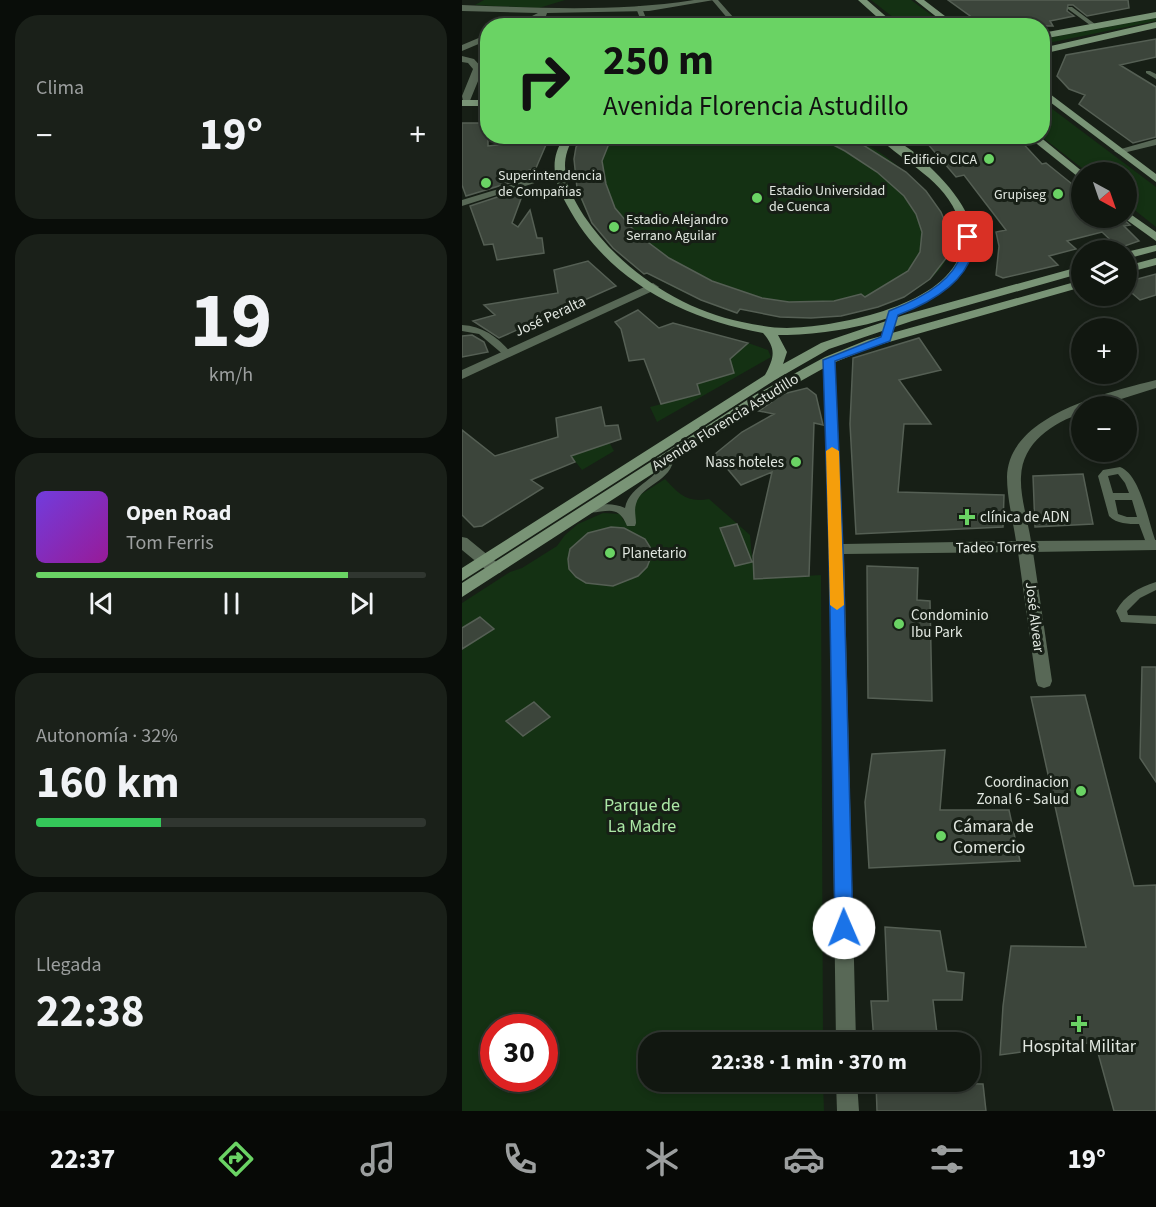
<!DOCTYPE html>
<html lang="es">
<meta charset="utf-8">
<style>
body{margin:0;font-family:"Source Sans 3",sans-serif;background:#1a2019;color:#f1f3f6;height:100vh;display:flex;flex-direction:column;font-size:22px;white-space:nowrap}
*{box-sizing:border-box;margin:0}
p{font-size:20px;color:#9c9f9f}
.icon{flex:none;width:33px;height:33px;fill:none;stroke:currentColor;stroke-width:2;stroke-linecap:round;stroke-linejoin:round}
.map{position:relative;flex:1;overflow:hidden}
.sheet{display:flex;flex-direction:column;gap:15px;padding:15px;background:#090d09;width:462px}
.sheet>*{flex:none}
.top-card{position:absolute;left:18px;top:18px;width:570px;height:126px;border-radius:24px;box-shadow:0 3px 9px #0003,0 0 0 2px #303630;background:#6ad364;color:#111;overflow:hidden}
.needle{width:39px;rotate:140deg}
.fabs{position:absolute;left:609px;top:162px;display:grid;gap:12px}
.fabs a{display:grid;place-items:center;width:66px;height:66px;border-radius:50%;background:#111710;box-shadow:0 3px 9px #0003,0 0 0 2px #303630;font-size:30px}
.speed{position:absolute;left:18px;top:1014px;display:flex;gap:12px;font-size:30px;font-weight:700;text-align:center}
.speed>*{display:grid;place-content:center;width:78px;height:78px;border-radius:50%;background:#111710;box-shadow:0 3px 9px #0003,0 0 0 2px #303630;line-height:1}
.speed .limit{border:9px solid #d22;background:#fff;color:#111}
.pin{position:absolute;display:grid;place-items:center;width:51px;height:51px;color:#fff;margin:-26px;border-radius:12px;box-shadow:0 3px 9px #0006}
.me{position:absolute;width:66px;margin:-33px;rotate:359deg;stroke-linejoin:round;filter:drop-shadow(0 0 4px #0008)}
.turn{display:flex;align-items:center;gap:21px;height:126px;padding:0 24px;font-size:27px}
.turn .icon{width:78px;height:78px;stroke-width:2.5}
.turn b{display:block;font-size:42px;line-height:51px}
.big{font-size:45px;font-weight:700;line-height:1.1}
.sheet .card{flex:1;display:flex;flex-direction:column;justify-content:center;gap:9px;min-width:0;padding:0 21px;border-radius:24px;background:#1a2019}
.sheet .dial{align-items:center;gap:0}
.dial b{font-size:78px;line-height:1}
.song{display:flex;align-items:center;gap:18px}
.cover{width:72px;height:72px;border-radius:9px;background:linear-gradient(135deg,hsl(260 70% 55%),hsl(300 70% 35%))}
.played{height:6px;border-radius:3px;background:linear-gradient(90deg,#6ad364 80%,#303630 80%)}
.keys{display:flex;justify-content:space-around;direction:ltr}
.heat{display:flex;justify-content:space-between;align-items:center;font-size:33px;direction:ltr}
.charge{height:9px;border-radius:4px;background:linear-gradient(90deg,#34c759 32%,#303630 0)}
.trip{position:absolute;left:176px;top:1032px;width:342px;height:60px;border-radius:24px;background:#111710;box-shadow:0 3px 9px #0003,0 0 0 2px #303630;font-weight:700;line-height:60px;text-align:center}
.tabs{display:flex;height:96px;justify-content:space-around;align-items:center;background:#070906;color:#9c9f9f}
.tabs .icon{width:42px;height:42px}
.tabs .on{color:#6ad364}
.tabs b{font-size:27px;color:#f1f3f6}
main{display:flex;flex:1;min-height:0}
.map>svg:first-child{display:block}
</style>
<main>
<section class="sheet">
<div class="card"><p>Clima</p>
<div class="heat"><a>−</a><b class="big">19°</b><a>+</a></div>
</div>
<div class="card dial"><b>19</b><p>km/h</p></div>
<div class="card">
<div class="song"><i class="cover"></i><div><b>Open Road</b><p>Tom Ferris</p></div></div>
<div class="played"></div>
<div class="keys"><svg class="icon" aria-label="previous" viewBox="0 0 24 24"><path d="M18 5L8 12l10 7zM5 5v14"/></svg><svg class="icon" aria-label="pause" viewBox="0 0 24 24"><path d="M8 5v14M16 5v14"/></svg><svg class="icon" aria-label="next" viewBox="0 0 24 24"><path d="M6 5l10 7-10 7zM19 5v14"/></svg></div>
</div>
<div class="card"><p>Autonomía · 32%</p><b class="big">160 km</b><div class="charge"></div></div>
<div class="card"><p>Llegada</p><b class="big">22:38</b></div>
</section>
<div class="map">
<svg width="694" height="1111" viewBox="0 0 694 1111">
<rect width="100%" height="100%" fill="#171f16"/>
<path fill="#143113" fill-rule="evenodd" d="M22,0H103L77,8L13,5Z
M409,0H449L483,25H441Z
M694,18V21L581,44V39Z
M581,102L694,187V227L665,204L664,172H625L580,137Z
M122,136C189,137 255,137 322,137C340,137 374,132 390,138C418,148 443,171 462,192C472,204 486,218 488,234C496,293 392,316 350,318C325,319 302,314 278,309L275,313C212,291 125,254 114,179C111,163 112,150 122,136Z
M286,343L306,350L309,357L195,422L188,407L238,394L235,384L272,373L264,349L277,351Z
M147,442L152,451L120,470L109,456Z
M203,479C217,494 225,503 247,499L288,535L292,579L359,575L361,1042H186V1082H361L362,1111H0V603L48,572L60,568L95,546L103,535L116,524L141,513L158,514L162,521L175,497ZM32,1028H82V1078H32Z"/>
<path fill="#3c453b" stroke="#555f54" stroke-width="1.5" d="M486,0H666L667,8L625,16L611,5H606L605,11L612,16L588,21L591,26H548L543,23L530,26L518,23Z
M694,39V57L658,65L694,87V137L671,143L617,104L623,95L607,89L595,76L604,55Z
M0,123H26V146L86,140L74,168L59,173L60,179L4,196L0,185Z
M122,136H150L140,161L144,184L153,208L175,234L207,258L250,281L300,298L327,302L372,301L399,294L403,297L446,271L458,252L460,232L454,214L442,196L415,172L383,151L354,136H387L444,172L464,191L479,212L488,234L485,257L468,279L442,297L416,307L379,316L349,318L318,317L278,309L275,313L239,300L185,273L182,274L151,248L130,223L115,188L112,159L114,147Z
M459,136H554L580,164L584,163L620,192V218H660L668,225L662,226L677,241L657,248L640,232L605,241L614,249L587,256L596,265L541,278L534,275L537,246L534,232L544,230L502,175L494,177Z
M63,188L50,223L56,227L68,210L75,238H80L82,253L35,260L31,244L22,245L8,206Z
M126,261L154,286L37,338L11,321L33,315L22,305L96,293L92,270Z
M694,274V295L678,300L664,288V282Z
M176,310L197,328L211,323L286,343L268,359L272,373L235,384L238,394L199,404L182,359L167,361L159,329L153,322Z
M10,335L22,342L26,352L0,357V336Z
M457,338L479,370L437,380L469,424H442L436,492L542,495L541,527L394,534L388,424L391,358Z
M345,388L354,395L361,425L352,423L347,576L292,579L291,556L310,472L279,485L253,454L280,432L312,414L297,411L321,394Z
M139,407L143,426L156,425L159,439L109,456L113,462L69,480L81,488L20,526L12,527L0,515V430L33,456L96,437L94,418Z
M621,474L631,524L573,527L571,476Z
M275,524L290,562L273,566L258,528Z
M149,527L162,528L183,539L188,547L189,557L185,567L176,576L151,586L124,583L114,577L107,569L106,559L108,549L126,533Z
M405,566L456,568L455,600L468,601L470,701L406,698Z
M18,617L32,629L0,649V628Z
M680,667H694V782L678,758Z
M623,695L672,886L694,885V1111H652L633,1042L538,1055L541,1006L549,946L624,947L569,697Z
M72,702L88,717L61,736L44,721Z
M483,750L478,810H547L558,861L407,868L403,802L410,754Z
M423,927L478,931L485,971L502,973L500,1000H471L476,1042H412L409,1001H426Z
M414,1082L521,1084L524,1111H415Z"/>
<g fill="none" stroke-linecap="round" stroke-linejoin="round">
<path fill="#586856" fill-rule="evenodd" d="M250,0H256L279,26H272Z
M177,6L180,8L187,26H181L174,8Z
M606,7H610L637,27L632,28L606,9Z
M684,71H688L694,74V79L684,73Z
M0,325C21,326 37,338 50,354L49,356H43L17,334L0,331Z
M207,453L212,456C210,483 180,483 174,504C172,510 174,517 174,523L173,526H165C155,501 142,515 123,512L122,510L123,508C137,504 150,502 163,508C168,483 200,480 202,456Z
M658,467C679,475 686,522 694,542V548H686L677,524C666,524 655,524 647,516L636,476L641,470ZM656,474L663,483L667,493H651L646,476ZM653,500H670L675,517H665L656,514Z
M694,582V590L678,598L665,611L666,615L694,616V624L659,622L654,611C663,595 676,588 694,582Z"/>
<path fill="#586856" fill-rule="evenodd" d="M232,0H252L187,11L85,13L84,16L62,26H50L76,13L0,11V5C77,8 155,12 232,0Z
M26,34V40L0,51V45Z
M0,56L12,59L21,69L7,103L2,106L0,96L11,69L6,63L0,62Z
M694,139V145L657,154L652,151Z
M92,172L101,174L0,206V200Z
M367,356L373,360L381,544L554,541C551,521 545,498 545,477C546,415 647,392 694,380V388L637,406H620V413C591,423 560,442 559,477C558,497 566,521 569,541L694,540V550L571,552L590,681L588,686L582,688L576,686L574,681L556,552L382,554L394,1042H374L367,549L361,360Z
M0,537L5,538L38,565L41,569L38,573H28L0,550Z
M374,1082H395L397,1111H375Z"/>
<path fill="#586856" fill-rule="evenodd" d="M191,283L197,287L195,289L0,379V370Z"/>
<path fill="#799476" fill-rule="evenodd" d="M396,0H405L435,26H425Z
M453,0H462L496,26H486Z
M694,12V18L580,39V33Z
M694,22V28L580,54V48Z
M580,88L694,174V182L580,96Z
M0,100H26V106H0Z
M103,136H113C94,163 105,190 122,216C158,269 217,309 280,322C295,325 310,328 325,328C378,327 524,300 497,220C483,179 443,164 415,136C436,136 458,156 472,171C486,185 499,200 507,219C512,231 511,246 506,258C483,317 372,336 316,335L325,352L321,364L359,343L442,315L620,266V273L450,321L367,349L313,380L0,581V568L303,375C312,358 315,349 301,333C221,319 144,279 105,205C92,181 86,160 103,136Z
M565,136H577L621,172L620,180Z
M664,211L694,232V241L662,218H664Z
M694,245V251L664,259V252Z
M694,258V265L664,273V266Z
M620,280V287L413,346L371,363L303,401L0,597V583L293,395L363,357L405,340Z"/>
</g>
<path fill="#1a73e8" stroke="#114b97" stroke-width="1.5" d="M506,234L511,237C515,278 468,303 436,315L428,341L373,361L381,549L391,928L388,934L382,936L376,934L373,928L367,549L361,360L419,337L427,311C458,299 504,277 501,237Z"/>
<path fill="#f59e0b" d="M370,447L377,451L382,605L375,610L368,605L364,451Z"/>
<g fill="#6ad364" stroke="#171f16" stroke-width="2">
<circle cx="527" cy="159" r="6"/>
<circle cx="24" cy="183" r="6"/>
<circle cx="596" cy="194" r="6"/>
<circle cx="295" cy="198" r="6"/>
<circle cx="152" cy="227" r="6"/>
<circle cx="334" cy="462" r="6"/>
<path d="M502 508h6v6h6v6h-6v6h-6v-6h-6v-6h6z"/>
<circle cx="148" cy="553" r="6"/>
<circle cx="437" cy="624" r="6"/>
<circle cx="619" cy="791" r="6"/>
<circle cx="479" cy="836" r="6"/>
<path d="M614 1015h6v6h6v6h-6v6h-6v-6h-6v-6h6z"/>
</g>
<g text-anchor="middle" stroke-width="6" stroke-linejoin="round" paint-order="stroke">
<g font-size="14" fill="#e1e7e0" stroke="#171f16" text-anchor="start">
<text x="515" y="164" text-anchor="end">Edificio CICA</text>
<text x="36" y="180">Superintendencia<tspan x="36" dy="16">de Compañias</tspan></text>
<text x="307" y="195">Estadio Universidad<tspan x="307" dy="16">de Cuenca</tspan></text>
<text x="584" y="199" text-anchor="end">Grupiseg</text>
<text x="164" y="224">Estadio Alejandro<tspan x="164" dy="16">Serrano Aguilar</tspan></text>
</g>
<g font-size="15" fill="#e1e7e0" stroke="#171f16">
<text transform="translate(88 316) rotate(-25)" y="5">José Peralta</text>
<text transform="translate(263 422) rotate(-32)" y="5">Avenida Florencia Astudillo</text>
<text transform="translate(534 547) rotate(-1)" y="5">Tadeo Torres</text>
<text transform="translate(573 617) rotate(83)" y="5">José Alvear</text>
</g>
<g font-size="15" fill="#e1e7e0" stroke="#171f16" text-anchor="start">
<text x="322" y="467" text-anchor="end">Nass hoteles</text>
<text x="518" y="522">clínica de ADN</text>
<text x="160" y="558">Planetario</text>
<text x="449" y="620">Condominio<tspan x="449" dy="17">Ibu Park</tspan></text>
<text x="607" y="787" text-anchor="end">Coordinacion<tspan x="607" dy="17">Zonal 6 - Salud</tspan></text>
</g>
<g font-size="18" fill="#ace8a6" stroke="#171f16">
<text x="180" y="811">Parque de<tspan x="180" dy="21">La Madre</tspan></text>
</g>
<g font-size="18" fill="#e1e7e0" stroke="#171f16" text-anchor="start">
<text x="491" y="832">Cámara de<tspan x="491" dy="21">Comercio</tspan></text>
<text x="617" y="1052" text-anchor="middle">Hospital Militar</text>
</g>
</g>
</svg>
<div class="fabs">
<a><svg class="needle" viewBox="-14 -14 28 28"><path d="M0-13l5 13h-10z" fill="#e53935"/><path d="M0 13l5-13h-10z" fill="#9c9f9f"/></svg></a>
<a><svg class="icon" aria-label="layers" viewBox="0 0 24 24"><path d="M12 4l9 5-9 5-9-5zM3 14l9 5 9-5"/></svg></a>
<a>+</a>
<a>−</a>
</div>
<div class="speed"><div class="limit">30</div></div>
<div class="pin" style="left:506px;top:237px;background:#d93025"><svg class="icon" aria-label="arrive" viewBox="0 0 24 24"><path d="M6 21V4h12l-3 4 3 4H6"/></svg></div>
<svg class="me" style="left:382px;top:928px" viewBox="-20 -20 40 40"><circle r="19" fill="#fff"/><path d="M0-13L10 11 0 6-10 11z" fill="#1a73e8"/></svg>
<div class="trip">22:38 · 1 min · 370 m</div>
<div class="top-card">
<div class="turn"><svg class="icon" aria-label="right" viewBox="0 0 24 24"><path d="M7 20v-9h11M14 6l5 5-5 5"/></svg><div><b>250 m</b>Avenida Florencia Astudillo</div></div>
</div>
</div>
</main>
<nav class="tabs">
<b>22:37</b>
<svg class="icon on" aria-label="directions" viewBox="0 0 24 24"><path d="M12 3l9 9-9 9-9-9zM9 14v-3h6M13 9l2 2-2 2"/></svg>
<svg class="icon" aria-label="music" viewBox="0 0 24 24"><path d="M9 18V5l10-2v13"/><circle cx="6" cy="18" r="3"/><circle cx="16" cy="16" r="3"/></svg>
<svg class="icon" aria-label="phone" viewBox="0 0 24 24"><path d="M5 4h4l2 5-3 2q2 4 5 5l2-3 5 2v4C11 20 4 13 5 4z"/></svg>
<svg class="icon" aria-label="climate" viewBox="0 0 24 24"><path d="M12 3v18M4 7l16 10M4 17L20 7"/></svg>
<svg class="icon" aria-label="car" viewBox="0 0 24 24"><path d="M5 17H2v-5l4-1 3-4h7l3 4 3 1v5h-3M9 17h6M6 11h13"/><circle cx="7" cy="17" r="2"/><circle cx="17" cy="17" r="2"/></svg>
<svg class="icon" aria-label="filters" viewBox="0 0 24 24"><path d="M4 7h16M4 17h16"/><circle cx="9" cy="7" r="2"/><circle cx="15" cy="17" r="2"/></svg>
<b>19°</b>
</nav>
